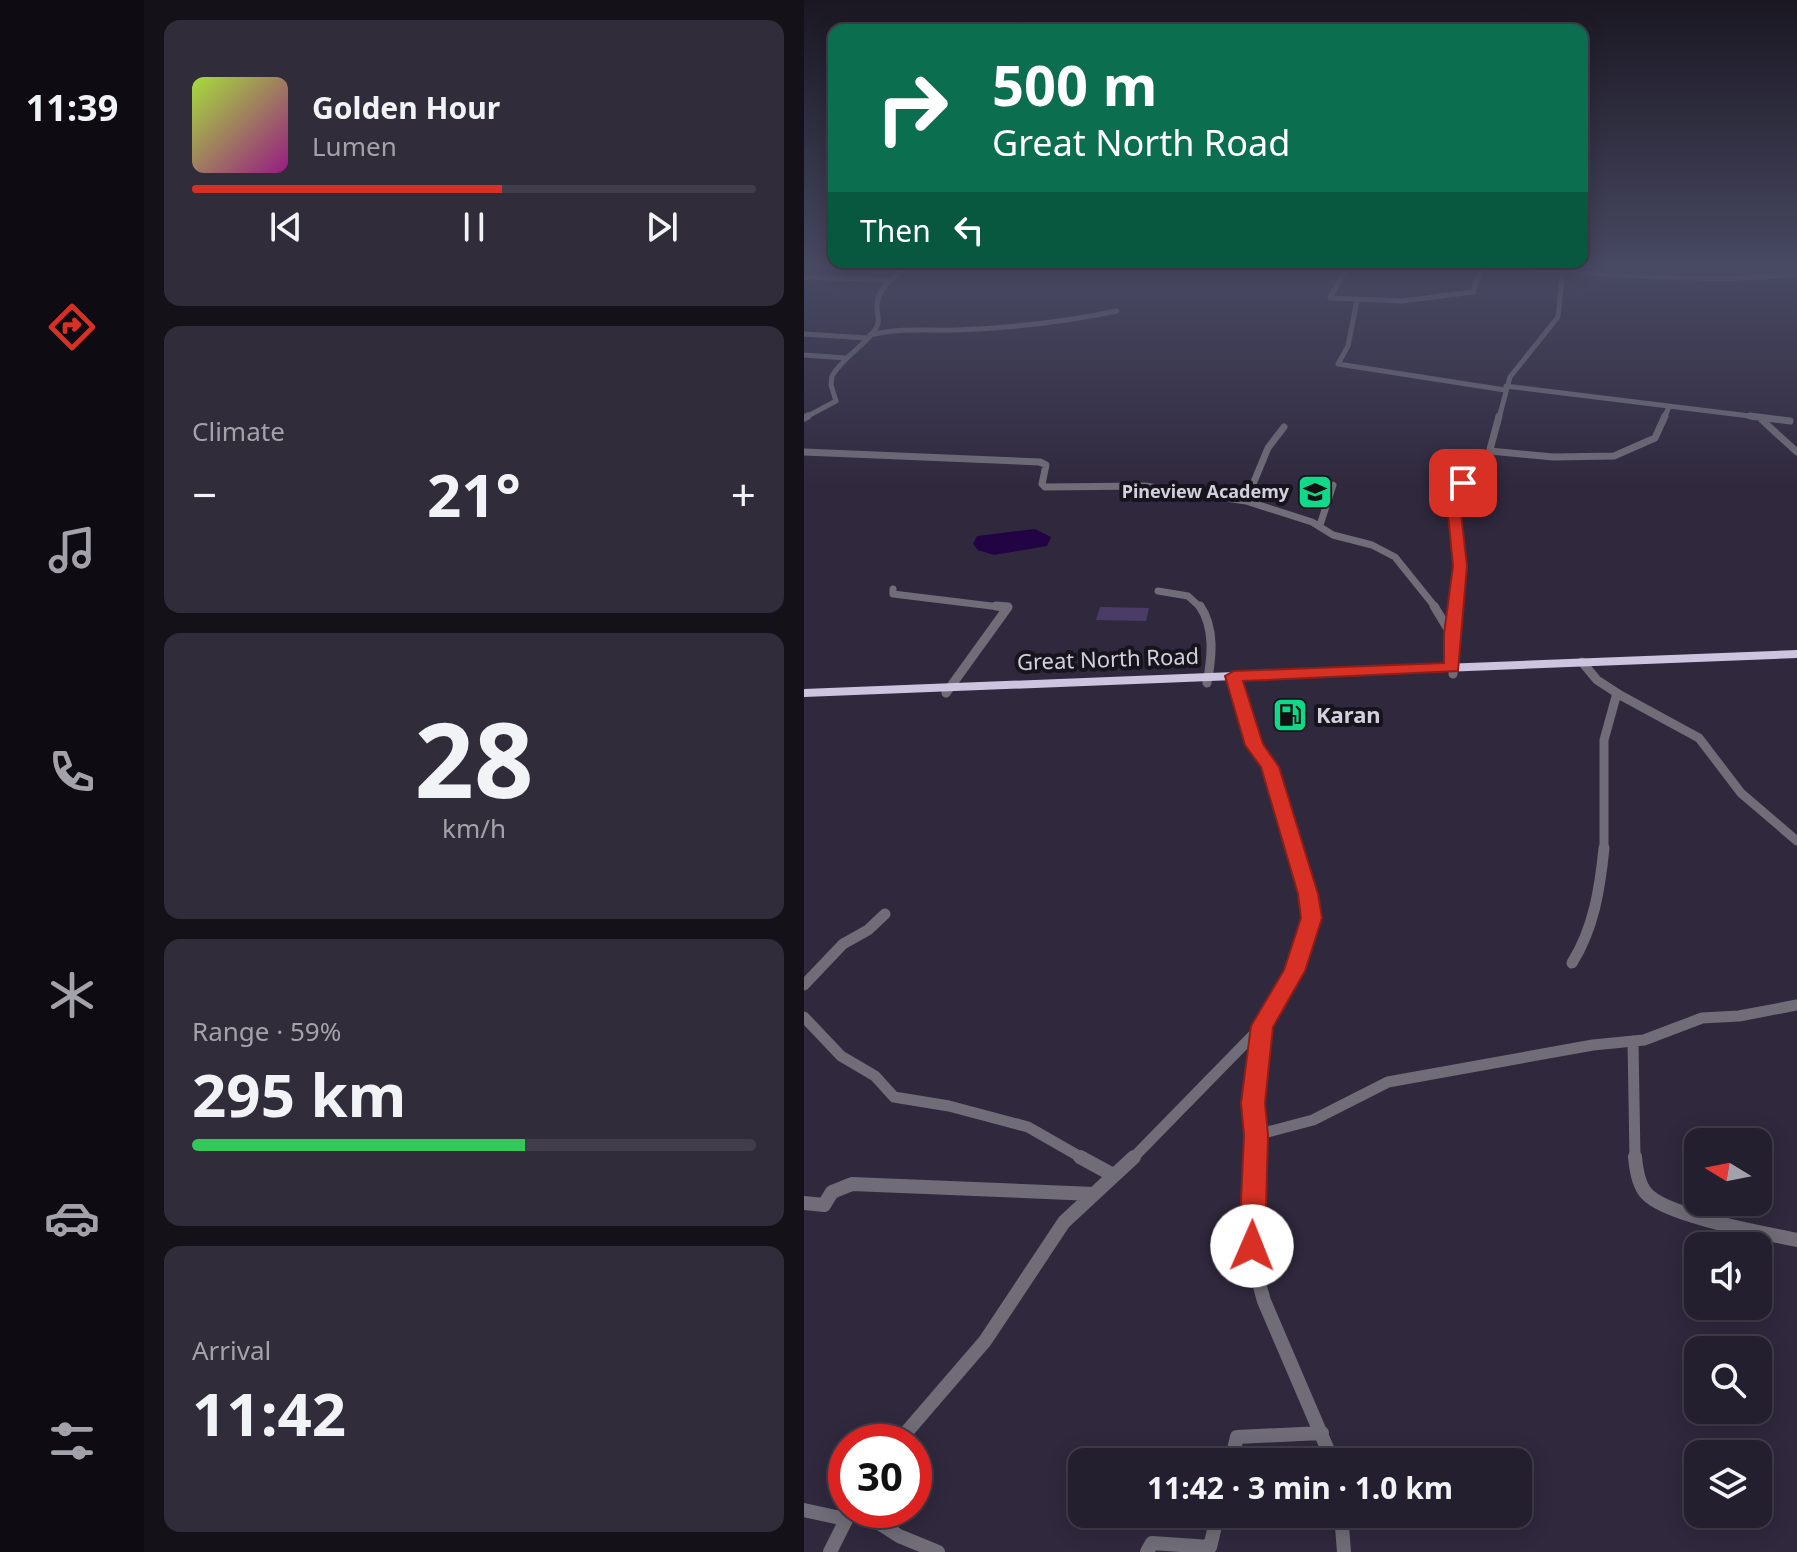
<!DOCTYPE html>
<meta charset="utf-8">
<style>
body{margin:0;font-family:"Noto Sans",sans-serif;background:#302c3a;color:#f1f3f6;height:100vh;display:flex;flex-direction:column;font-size:30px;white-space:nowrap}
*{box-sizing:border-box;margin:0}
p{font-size:26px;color:#a3a2aa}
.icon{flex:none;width:44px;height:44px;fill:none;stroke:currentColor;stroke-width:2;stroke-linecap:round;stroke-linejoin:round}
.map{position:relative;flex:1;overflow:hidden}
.drawer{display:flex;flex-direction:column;gap:20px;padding:20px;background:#141119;width:660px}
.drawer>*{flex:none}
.hud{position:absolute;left:24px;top:24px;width:760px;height:244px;border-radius:16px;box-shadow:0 4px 20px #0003,0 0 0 2px #413d4a;background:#0b6e4f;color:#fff;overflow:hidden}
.needle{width:52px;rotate:280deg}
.buttons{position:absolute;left:880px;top:1128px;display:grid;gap:16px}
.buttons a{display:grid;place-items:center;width:88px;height:88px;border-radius:16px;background:#241f2e;box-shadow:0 4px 20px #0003,0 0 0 2px #413d4a;font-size:40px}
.speed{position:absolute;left:24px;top:1424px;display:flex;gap:16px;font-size:40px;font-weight:700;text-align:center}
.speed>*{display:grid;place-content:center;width:104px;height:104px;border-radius:50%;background:#241f2e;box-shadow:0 4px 20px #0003,0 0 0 2px #413d4a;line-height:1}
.speed .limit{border:12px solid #d22;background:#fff;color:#111}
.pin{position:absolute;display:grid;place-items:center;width:68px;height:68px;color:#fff;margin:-34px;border-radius:16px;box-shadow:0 4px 12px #0006}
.me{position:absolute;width:88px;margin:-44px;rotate:1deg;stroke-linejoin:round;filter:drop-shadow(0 0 6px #0008)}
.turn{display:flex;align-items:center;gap:28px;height:168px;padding:0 32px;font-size:36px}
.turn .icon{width:104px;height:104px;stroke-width:2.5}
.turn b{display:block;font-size:56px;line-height:68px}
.then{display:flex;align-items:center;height:76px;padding:0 32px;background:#0003;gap:16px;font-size:30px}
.big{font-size:60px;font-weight:700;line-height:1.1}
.drawer .tile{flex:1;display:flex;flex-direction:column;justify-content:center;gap:12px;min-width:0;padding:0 28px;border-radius:16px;background:#302c3a}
.drawer .dial{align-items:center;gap:0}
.dial b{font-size:104px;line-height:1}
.song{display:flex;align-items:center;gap:24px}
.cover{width:96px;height:96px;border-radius:12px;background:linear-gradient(135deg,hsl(80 70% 55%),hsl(310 70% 35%))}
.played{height:8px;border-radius:4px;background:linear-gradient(90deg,#d93025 55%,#413d4a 55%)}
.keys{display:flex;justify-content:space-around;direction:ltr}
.heat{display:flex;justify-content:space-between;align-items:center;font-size:44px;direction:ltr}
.charge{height:12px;border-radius:6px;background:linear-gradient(90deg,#34c759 59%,#413d4a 0)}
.trip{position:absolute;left:264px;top:1448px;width:464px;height:80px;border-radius:16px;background:#241f2e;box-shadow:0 4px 20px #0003,0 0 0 2px #413d4a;font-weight:700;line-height:80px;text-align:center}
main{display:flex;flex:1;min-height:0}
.dock{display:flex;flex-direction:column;width:144px;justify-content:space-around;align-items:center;background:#0e0c12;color:#a3a2aa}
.dock .icon{width:56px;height:56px}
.dock .selected{color:#d93025}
.dock b{font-size:36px;color:#f1f3f6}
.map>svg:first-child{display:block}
</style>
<main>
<nav class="dock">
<b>11:39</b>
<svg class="icon selected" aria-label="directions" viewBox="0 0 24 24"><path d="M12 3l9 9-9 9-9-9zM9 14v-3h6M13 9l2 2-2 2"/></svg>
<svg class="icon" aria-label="music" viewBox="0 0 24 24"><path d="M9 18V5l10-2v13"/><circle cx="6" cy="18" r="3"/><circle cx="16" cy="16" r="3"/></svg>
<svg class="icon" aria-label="phone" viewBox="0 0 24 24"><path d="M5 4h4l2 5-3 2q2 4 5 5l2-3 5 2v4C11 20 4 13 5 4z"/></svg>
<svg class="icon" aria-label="climate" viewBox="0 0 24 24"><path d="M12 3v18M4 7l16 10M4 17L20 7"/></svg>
<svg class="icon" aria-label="car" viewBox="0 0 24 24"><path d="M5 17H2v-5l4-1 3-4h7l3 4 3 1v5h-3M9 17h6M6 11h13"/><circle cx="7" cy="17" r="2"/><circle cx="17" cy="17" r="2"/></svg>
<svg class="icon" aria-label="filters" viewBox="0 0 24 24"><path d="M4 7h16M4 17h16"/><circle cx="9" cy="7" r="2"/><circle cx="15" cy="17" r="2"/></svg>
</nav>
<section class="drawer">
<div class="tile">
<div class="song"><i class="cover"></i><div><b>Golden Hour</b><p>Lumen</p></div></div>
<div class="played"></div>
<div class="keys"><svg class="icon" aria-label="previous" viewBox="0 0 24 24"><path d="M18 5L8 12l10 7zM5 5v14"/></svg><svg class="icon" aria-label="pause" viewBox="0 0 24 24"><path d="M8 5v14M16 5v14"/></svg><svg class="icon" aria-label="next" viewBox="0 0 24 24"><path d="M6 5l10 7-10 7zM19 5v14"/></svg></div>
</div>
<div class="tile"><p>Climate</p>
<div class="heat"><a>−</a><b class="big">21°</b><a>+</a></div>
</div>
<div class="tile dial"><b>28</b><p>km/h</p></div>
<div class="tile"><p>Range · 59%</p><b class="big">295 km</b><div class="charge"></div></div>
<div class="tile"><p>Arrival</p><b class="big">11:42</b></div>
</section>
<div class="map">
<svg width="993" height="1552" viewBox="0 0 993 1552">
<rect width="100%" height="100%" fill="#30293e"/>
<path fill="#4b3c67" d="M296,607L345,608L342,621L292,620Z"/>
<path fill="#220343" d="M231,529L247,537L243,546L190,555L174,550L169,544L173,536Z"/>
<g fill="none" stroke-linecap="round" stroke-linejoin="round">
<path stroke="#706d78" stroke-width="5" d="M542,268L526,298L598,301L669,292L677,268
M678,268H697
M717,268C809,274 901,284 993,274
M0,277L85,280
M553,300L544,346L534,364L701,390
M0,334L63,338
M66,335C97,327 121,331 152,330C207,328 260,322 313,311
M0,355L42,358
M702,386L962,418
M0,418L32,401L27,385L28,376C39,357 59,347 71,330C77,321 73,316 73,306C73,289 90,276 103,268
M695,418L706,377L754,317L759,268
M860,418L865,407"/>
<path stroke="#706d78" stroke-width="7" d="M946,416L986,421
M0,418L4,416
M958,420L993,452
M686,451L749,457L810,456L851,438L861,416
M0,452L236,462L242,465L238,484L241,487L341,486L442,501L508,522L529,535L568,545L591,557L632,608
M442,501L464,448L480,427
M516,525L529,485
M89,589V594L204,608
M354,591L384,596L397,608
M650,608L654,546L649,504L654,489L684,457L695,416"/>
<path stroke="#706d78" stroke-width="9" d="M396,606C411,628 408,657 403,683
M630,606L647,634
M778,662L793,680L816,695L895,738L937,793L993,841
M649,674L650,606
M430,676L450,745L466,767L491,850
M142,693L204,607L192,606
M800,850V740L813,693"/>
<path stroke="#706d78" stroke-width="11" d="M768,963C790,928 796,888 800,848
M0,985L39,944L64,930L81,914
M0,1017L37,1056L71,1076L90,1097L145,1106L224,1127L280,1159
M829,1041L831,1159
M452,1135L509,1120L584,1082L789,1045L840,1040L898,1018L935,1016L993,1005
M328,1159L458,1026
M452,1159L449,1103L458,1026L490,971L508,918L490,848"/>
<path stroke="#706d78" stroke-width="14" d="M276,1157L309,1175
M452,1157L450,1265L460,1301L529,1462
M831,1157C832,1168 834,1184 842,1193C861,1216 961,1233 993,1240
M0,1203L20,1205L28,1192L48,1184L290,1194
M94,1442L181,1341L260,1222L330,1157
M427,1462L433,1437L518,1433
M0,1510L41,1519
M55,1510L95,1536L134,1552
M537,1514L540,1552
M26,1552L47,1510
M343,1552L348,1543L406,1547L414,1514"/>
<path fill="#cdc5df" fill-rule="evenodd" d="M993,650V658L0,697V689Z"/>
</g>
<linearGradient id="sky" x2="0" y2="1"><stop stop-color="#1a1722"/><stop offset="0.55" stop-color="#484963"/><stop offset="1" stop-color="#484963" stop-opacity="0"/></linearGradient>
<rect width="993" height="486" fill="url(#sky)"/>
<path fill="#d93025" stroke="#8d1f18" stroke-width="2" d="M654,480L666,483L656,504L663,566L654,671L439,681L459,744L475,767L514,894L518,918L501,971L469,1027L461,1103L464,1135L461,1246L458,1255L448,1259L439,1255L435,1246L440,1135L437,1103L447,1026L480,970L497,918L494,894L457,767L441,745L421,676L430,671L640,663V634L649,566L643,504Z"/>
<defs>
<g id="school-square" transform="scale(1.8)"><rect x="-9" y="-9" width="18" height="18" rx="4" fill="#11d98a" stroke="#17141d"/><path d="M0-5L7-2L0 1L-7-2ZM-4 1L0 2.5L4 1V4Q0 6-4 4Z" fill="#111"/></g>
<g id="fuel-square" transform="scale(1.8)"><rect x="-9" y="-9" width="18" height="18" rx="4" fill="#11d98a" stroke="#17141d"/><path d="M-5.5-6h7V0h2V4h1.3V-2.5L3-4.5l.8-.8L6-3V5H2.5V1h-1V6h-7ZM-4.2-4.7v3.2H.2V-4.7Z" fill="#111"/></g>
</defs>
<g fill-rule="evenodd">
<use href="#school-square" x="511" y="492"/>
<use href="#fuel-square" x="486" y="715"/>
</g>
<g text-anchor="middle" stroke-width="8" stroke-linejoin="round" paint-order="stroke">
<g font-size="18" font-weight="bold" fill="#d3d0dd" stroke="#17141d" text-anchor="end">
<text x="485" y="498">Pineview Academy</text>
</g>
<g font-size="22" fill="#d3d0dd" stroke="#17141d">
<text transform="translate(304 659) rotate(-2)" y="8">Great North Road</text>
</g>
<g font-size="22" font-weight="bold" fill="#d3d0dd" stroke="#17141d" text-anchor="start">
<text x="512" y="723">Karan</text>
</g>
</g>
</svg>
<div class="buttons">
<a><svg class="needle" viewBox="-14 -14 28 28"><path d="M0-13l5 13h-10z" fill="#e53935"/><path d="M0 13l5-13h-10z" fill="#a3a2aa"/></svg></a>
<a><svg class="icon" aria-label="sound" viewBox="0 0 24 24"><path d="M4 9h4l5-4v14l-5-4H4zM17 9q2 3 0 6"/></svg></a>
<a><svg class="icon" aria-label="search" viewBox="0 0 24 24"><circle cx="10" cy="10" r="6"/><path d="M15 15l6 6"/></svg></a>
<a><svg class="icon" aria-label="layers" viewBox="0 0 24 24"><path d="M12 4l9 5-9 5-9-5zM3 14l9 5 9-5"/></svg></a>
</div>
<div class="speed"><div class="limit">30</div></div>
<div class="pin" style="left:659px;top:483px;background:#d93025"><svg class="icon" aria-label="arrive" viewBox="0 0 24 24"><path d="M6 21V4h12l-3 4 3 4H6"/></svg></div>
<svg class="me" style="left:448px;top:1246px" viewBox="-20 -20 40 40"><circle r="19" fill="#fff"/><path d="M0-13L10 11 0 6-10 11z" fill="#d93025"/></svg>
<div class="trip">11:42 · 3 min · 1.0 km</div>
<div class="hud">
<div class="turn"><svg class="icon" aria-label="right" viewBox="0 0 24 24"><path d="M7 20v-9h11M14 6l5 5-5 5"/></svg><div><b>500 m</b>Great North Road</div></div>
<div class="then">Then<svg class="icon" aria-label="left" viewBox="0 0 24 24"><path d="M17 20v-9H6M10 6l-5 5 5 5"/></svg></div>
</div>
</div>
</main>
